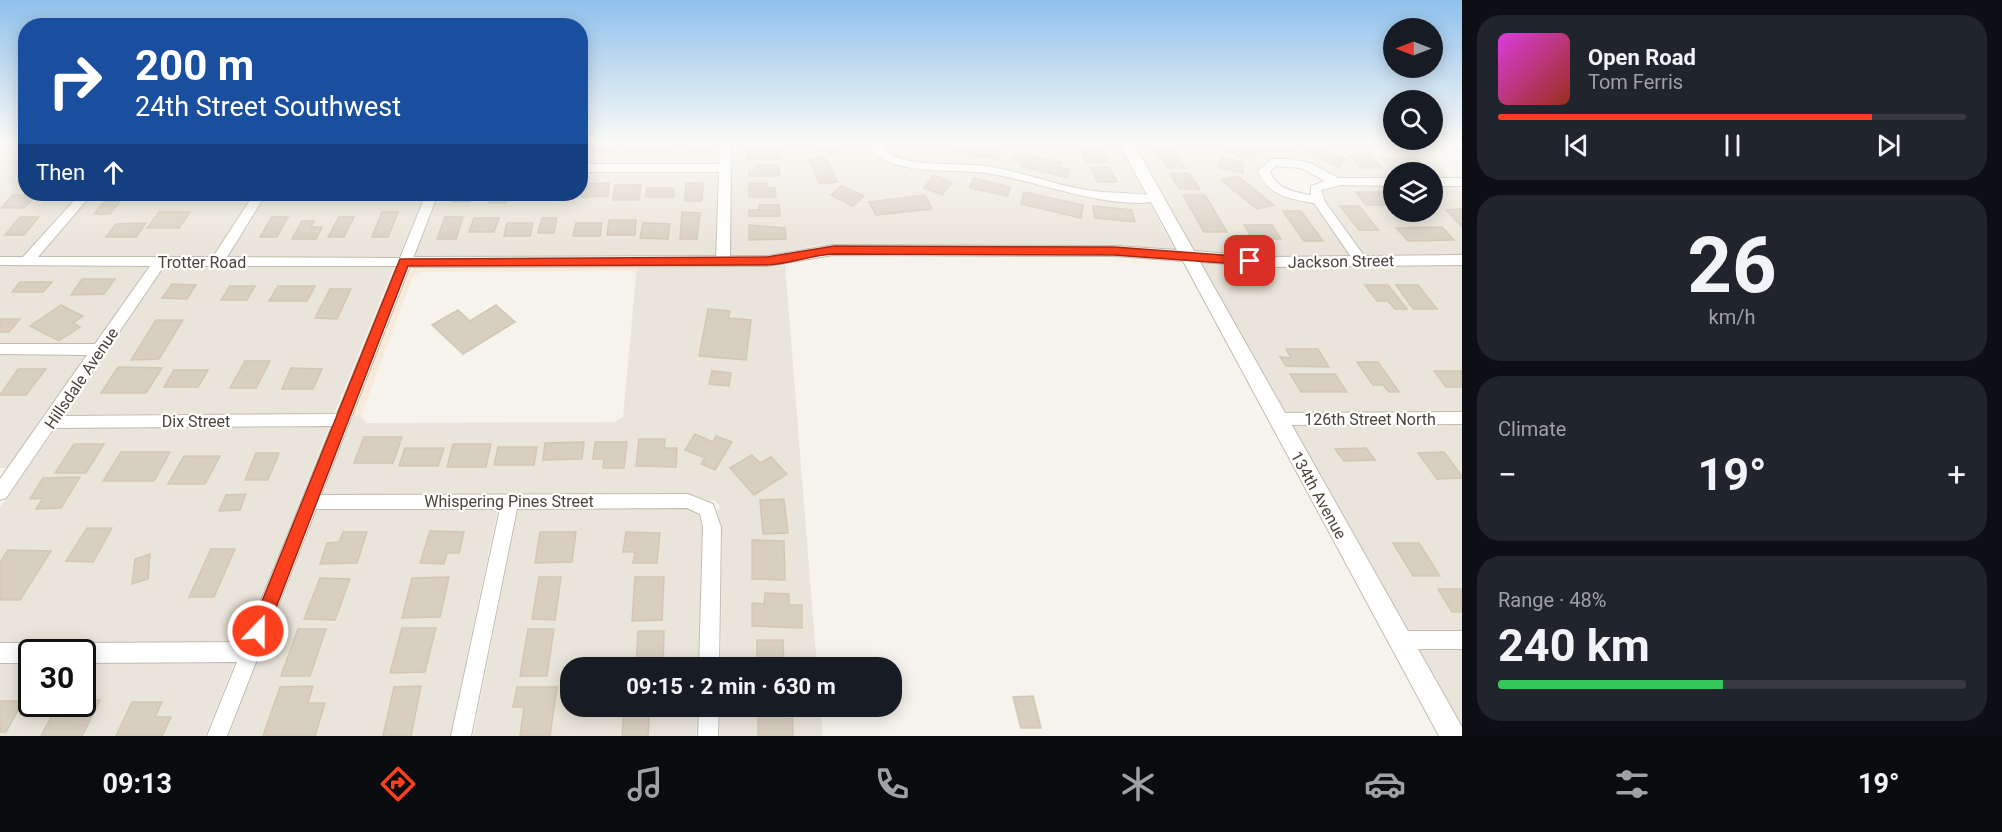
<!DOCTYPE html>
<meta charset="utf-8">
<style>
body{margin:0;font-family:Roboto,sans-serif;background:#20242c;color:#f1f3f6;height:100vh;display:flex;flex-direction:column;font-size:22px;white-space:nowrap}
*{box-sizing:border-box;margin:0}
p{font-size:20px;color:#9ea1a6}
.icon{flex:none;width:33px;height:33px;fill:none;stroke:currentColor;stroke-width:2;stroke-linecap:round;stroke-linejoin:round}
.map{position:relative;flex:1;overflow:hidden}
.side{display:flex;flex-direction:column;gap:15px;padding:15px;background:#0d0f14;width:540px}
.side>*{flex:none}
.banner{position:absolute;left:18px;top:18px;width:570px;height:183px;border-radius:24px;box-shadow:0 3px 15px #0003;background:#1a4fa0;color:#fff;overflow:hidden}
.needle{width:39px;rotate:270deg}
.tools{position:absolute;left:1383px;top:18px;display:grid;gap:12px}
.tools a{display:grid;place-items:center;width:60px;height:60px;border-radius:50%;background:#171b24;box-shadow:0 3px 15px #0003;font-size:30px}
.speed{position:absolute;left:18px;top:639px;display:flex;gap:12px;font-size:30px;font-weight:700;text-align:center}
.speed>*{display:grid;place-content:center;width:78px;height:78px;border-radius:50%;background:#171b24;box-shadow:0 3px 15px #0003;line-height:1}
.speed .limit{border:3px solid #111;border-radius:9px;background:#fff;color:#111}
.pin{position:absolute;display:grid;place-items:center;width:51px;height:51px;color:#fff;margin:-26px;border-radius:12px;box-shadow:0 3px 9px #0006}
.me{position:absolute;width:66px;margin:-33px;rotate:22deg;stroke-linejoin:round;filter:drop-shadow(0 0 4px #0008)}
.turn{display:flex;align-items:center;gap:21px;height:126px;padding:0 18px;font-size:27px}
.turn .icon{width:78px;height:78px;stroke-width:2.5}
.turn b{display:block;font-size:42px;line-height:51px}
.then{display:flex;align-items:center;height:57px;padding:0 18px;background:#0003;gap:12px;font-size:22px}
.big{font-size:45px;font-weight:700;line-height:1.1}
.side .card{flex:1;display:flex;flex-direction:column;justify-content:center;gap:9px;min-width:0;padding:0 21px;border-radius:24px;background:#20242c}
.side .dial{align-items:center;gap:0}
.dial b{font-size:78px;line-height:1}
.song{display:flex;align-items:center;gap:18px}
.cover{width:72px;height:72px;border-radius:9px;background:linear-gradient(135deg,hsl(300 70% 55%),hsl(10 70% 35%))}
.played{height:6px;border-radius:3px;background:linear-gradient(90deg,#fc3f1d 80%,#363941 80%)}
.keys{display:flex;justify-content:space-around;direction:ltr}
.heat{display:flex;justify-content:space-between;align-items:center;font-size:33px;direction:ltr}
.charge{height:9px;border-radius:4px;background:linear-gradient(90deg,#34c759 48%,#363941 0)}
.trip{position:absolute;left:560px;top:657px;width:342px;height:60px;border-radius:24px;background:#171b24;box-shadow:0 3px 15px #0003;font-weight:700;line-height:60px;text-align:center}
.tabs{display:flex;height:96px;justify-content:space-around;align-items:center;background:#090b0e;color:#9ea1a6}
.tabs .icon{width:42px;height:42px}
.tabs .on{color:#fc3f1d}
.tabs b{font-size:27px;color:#f1f3f6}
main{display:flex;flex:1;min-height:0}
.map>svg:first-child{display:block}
</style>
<main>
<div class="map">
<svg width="1462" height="736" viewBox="0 0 1462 736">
<rect width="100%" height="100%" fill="#f6f3ec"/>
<path fill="#eae5da" d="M0,143H25L26,194H79L24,257H0Z
M580,143H718V165H581Z
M731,143H870L872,150L880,158L891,164L986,173L1080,196L1118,202H1149L1175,250L1113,247L833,245L813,246L767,256L730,257Z
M883,143H1119L1145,194H1117L1081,189L987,166L904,160L891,155Z
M1132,143H1426L1448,177H1433L1432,172H1394L1393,177L1336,178L1322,169L1298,160L1266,161L1257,170L1265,185L1287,198L1312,202L1351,256L1264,257L1191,251Z
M581,172H718L715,257L413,258L439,194H580Z
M1433,184H1455L1462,192V256H1366L1326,202L1323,191L1339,186L1393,185L1394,212H1432Z
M93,194H253L212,257H39Z
M267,194H425L398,258L227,257Z
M1196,260L1462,265V412L1283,413Z
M785,264L817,667H721L722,527L717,511L720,507L714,500L709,501L688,493L322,495L410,267L355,416H361L366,423L615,422L623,417L637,266Z
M0,266H149L96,344H0Z
M164,266L394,267L334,414L65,415Z
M0,355H88L8,468H0Z
M1462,424V630L1405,631L1290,426Z
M329,427L243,643L0,644V508L56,428Z
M685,508L698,514L702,528L698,667L570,668V706L697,707L696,736H473L518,509Z
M498,509L450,736H228L316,510Z
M1462,649V730L1416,650Z
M235,662L205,736H0V663H31L32,704H82L83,663Z
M720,707H820L823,736H720Z"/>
<path fill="#f7ead8" d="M637,266L636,274L631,271L421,272L413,276L361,416H354L411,267Z"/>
<path fill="#d8cfc1" stroke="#d3c7b4" stroke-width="1.5" d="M591,143H616L615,150L590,151Z
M621,143H647L646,151L629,152L630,146H621Z
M652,143H677L676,146H668L667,152L651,151Z
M690,143H705V152H689Z
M820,143H843L831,154L815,148Z
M944,143L999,147V159L952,153L953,149L944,147Z
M1077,143H1098L1107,162H1086Z
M1246,143H1257L1267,149L1244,159L1229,150Z
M1272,143H1292L1296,152L1275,150Z
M748,145H779L780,159H748Z
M1311,145L1346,160L1339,167L1303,152Z
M1155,148H1172L1185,168H1167Z
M1016,152L1062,163L1061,167L1070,170L1067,178L1020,166L1022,162L1013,159Z
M1350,155H1370L1382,168H1361Z
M826,157L837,182L820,184L809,159Z
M1220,157L1244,162L1243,173L1219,168Z
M1415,157L1426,168L1391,169L1381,158Z
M756,165H779L780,176H749V171L756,170Z
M1090,167H1109L1117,182H1098Z
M1189,173L1200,189H1180L1170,174Z
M934,175L952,182L942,195L924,188Z
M1238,176L1274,205L1257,209L1221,180Z
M973,178L1010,187L1008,196L970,188Z
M609,183L608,196L581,197L583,184Z
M686,183H703L702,201H685Z
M749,183H767V188H775L776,197H749Z
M615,185H641L639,200H613Z
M842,186L864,196L853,206L831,195Z
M647,188H674V197H646Z
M1024,192L1083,205L1081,218L1021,204Z
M1356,192H1382L1393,205H1366Z
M454,194H472L470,202H452Z
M483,194H509L506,203H489L490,197H482Z
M516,194H541L540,197H515Z
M13,195H37L24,208H1Z
M925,195L932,209L876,215L869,202Z
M1183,195H1205L1227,232H1204Z
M106,200H121L110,214H94Z
M759,205H779L780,216H749V210H759Z
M1093,206L1132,210L1135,222L1095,218Z
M1340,206H1359L1378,230H1359Z
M1462,209V227L1446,210Z
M1283,211H1301L1323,241H1304Z
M159,212H190L179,228H147Z
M382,212H398L388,237H372Z
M682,212L700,213L697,239H680Z
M20,217H39L24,235H5Z
M272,217H288L277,237H260Z
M339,217H354L344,237H328Z
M445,217H463L456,239H437Z
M474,218H499L494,232H469Z
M542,218H557L554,233H538Z
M609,220H636L635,235H607Z
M302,221H314L311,227H322L316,239H292Z
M146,223L136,237H106L116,224Z
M507,223H533L530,236H504Z
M576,223H602L600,236H573Z
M643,223L670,224L668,239L640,238Z
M749,225L785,228L786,239L749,240Z
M1244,225H1272L1281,239H1253Z
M1442,227L1454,240L1408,241L1396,228Z
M82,279H115L104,294L71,295Z
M20,282H52L43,292H12Z
M172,284L196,285L187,299L162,298Z
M1365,285H1388L1407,309H1395L1388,301H1377Z
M1396,285H1418L1437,309H1413Z
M230,286H255L247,300H221Z
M278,286H315L307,301H269Z
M330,289H351L337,319L315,318Z
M61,305L83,316L73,323L80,327L59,341L30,326Z
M496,305L515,322L463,354L432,325L458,310L470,321Z
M708,309L730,311L728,318L751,320L746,360L699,356Z
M0,319H20L9,332H0Z
M156,320H183L159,359L131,360Z
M1286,349H1318L1329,367L1286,366L1280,357L1291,358Z
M245,361H270L256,388H230Z
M1357,362H1378L1399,392H1389L1383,385H1373Z
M118,367L162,368L146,393H101Z
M291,368L322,369L313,389H282Z
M18,369H46L26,395H0Z
M174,370H208L198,387H164Z
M712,371L731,373L729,386L709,384Z
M1434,371H1462V387H1446Z
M1290,374H1335L1347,392H1301Z
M695,434L713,442L716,436L732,442L715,470L701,464L705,458L685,450Z
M364,437H402L393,463H354Z
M639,439H665L664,448H677L676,467L636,466Z
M584,442L582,459L543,460L545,443Z
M595,442H627L624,468H603L604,459H593Z
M74,444H104L86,473H55Z
M453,444H491L486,467H447Z
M498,447H537L534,465H494Z
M405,448H444L438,466H399Z
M1366,448L1375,460L1344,461L1335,449Z
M121,452H170L154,481H103Z
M1444,452L1462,476V478L1437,479L1418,453Z
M256,453H279L268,480H245Z
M752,455L760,463L771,457L787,474L754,495L730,468Z
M184,456H220L205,484H168Z
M80,477L61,508L36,509L43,498L30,499L43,478Z
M246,494L240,510L219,511L226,495Z
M784,499L788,533L763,534L760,500Z
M87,528H112L93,562L66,561Z
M430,531L464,532L459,553H447L444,564L420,563Z
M343,532H367L357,563L320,564L327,543L339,542Z
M540,532H576L572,562L535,563Z
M626,532L660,533L657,563H633L635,552H623Z
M752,540L784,541L785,580L752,579Z
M1393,543H1419L1440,576H1413Z
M211,549H235L214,597H189Z
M8,550L51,551L20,600H0V562Z
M150,554L148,579L132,584L135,559Z
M449,577L440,617L402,618L412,578Z
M539,577H561L555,620L532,619Z
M635,577H664L662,620L632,621Z
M320,578L350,579L335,620L304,619Z
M1438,589H1462V612H1452Z
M765,593L789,594V605H802V628L752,626V603L764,604Z
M402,628H436L425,672L390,673Z
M298,629H326L310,676H281Z
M528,629H554L547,676H520Z
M638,631H664L663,668H636Z
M757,640H783L784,668H757Z
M313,686L308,703H325L315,736H263L280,687Z
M421,686L411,736H383L394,687Z
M517,687H557L550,736H520L524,707H513Z
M1033,696L1041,728H1021L1013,697Z
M82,700H100L82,736H41L58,704H82Z
M0,701H23L6,732H0Z
M132,702H162L155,717H171L162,736H116Z
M624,706H650L648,736H622Z
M758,706H792L793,736H758Z"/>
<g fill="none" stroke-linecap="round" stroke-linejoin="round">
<g stroke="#c2bbae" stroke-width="2">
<path id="minor" d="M719,143H731L730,261L723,265L716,261L719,172H580V164H719Z
M871,143H883C885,153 893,156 902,159C928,166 958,163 985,166C1021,171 1056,186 1093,191C1105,193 1155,193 1160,198C1151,206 1123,202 1111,201C1068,195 1027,179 985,173C953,169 915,174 885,160C877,157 873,151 871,143Z
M1442,143L1462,144V150L1451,149Z
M1272,159H1290L1310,163L1338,178H1394V186L1341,185L1321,190L1325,202L1368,261L1366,264H1356L1314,203C1290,199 1268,196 1258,171ZM1275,166L1301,168L1325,181L1311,186V195C1294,192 1277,189 1270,172Z
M1432,178H1462V186H1432Z
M80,194H92L38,257H213L254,194H266L227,257L400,258L426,194H438L321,495L688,494L713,504L721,527L719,668H699L703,527L700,514L687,508L517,509L471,736H451L500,509H316L227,736H207L237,662L82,663V652H72L75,646L82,643L244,642L332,426L54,428L6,498L0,500V479L87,355L0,354V344H95L150,266L0,265V257H23ZM164,266H397L337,414L62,416Z
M1462,412V424L1277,425L1271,423L1269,419L1271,415L1277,413Z
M1399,631H1462V649H1399L1392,647L1389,640L1392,633Z
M0,643H32L39,646L42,652H32V663H0Z
M699,706H719L718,736H698Z"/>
</g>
<g stroke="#c2bbae" stroke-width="2">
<path id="tertiary" d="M1119,143H1133L1194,251L1266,257L1462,255V265L1266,267L1200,262L1462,727V736H1439L1183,261L1115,256L833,255L767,266L404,267L396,262L404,257L767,256L833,245L1115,246L1177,250Z"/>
</g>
<use href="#minor" fill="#fff" fill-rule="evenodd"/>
<use href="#tertiary" fill="#fff" fill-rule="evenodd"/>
</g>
<linearGradient id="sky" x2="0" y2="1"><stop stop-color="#8fc1ec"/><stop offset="0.58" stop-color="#fbfaf6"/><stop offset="1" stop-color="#fbfaf6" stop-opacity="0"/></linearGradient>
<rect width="1462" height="246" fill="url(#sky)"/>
<path fill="#fc3f1d" stroke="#a42913" stroke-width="1.5" d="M834,246L1114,247L1250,257L1256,261L1250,265L1114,255L834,254C811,255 790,264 767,265L408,266L267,631L265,637L258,639L252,637L250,631L400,259L767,257Z"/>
<g text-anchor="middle" stroke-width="4.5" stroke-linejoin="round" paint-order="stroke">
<g font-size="16" fill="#4b4439" stroke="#fff">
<text transform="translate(1341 261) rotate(-1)" y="6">Jackson Street</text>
<text x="202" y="268">Trotter Road</text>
<text transform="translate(81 378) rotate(-56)" y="6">Hillsdale Avenue</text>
<text x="1370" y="425">126th Street North</text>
<text x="196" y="427">Dix Street</text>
<text transform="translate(1319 495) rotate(61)" y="6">134th Avenue</text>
<text x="509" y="507">Whispering Pines Street</text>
</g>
</g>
</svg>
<div class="tools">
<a><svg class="needle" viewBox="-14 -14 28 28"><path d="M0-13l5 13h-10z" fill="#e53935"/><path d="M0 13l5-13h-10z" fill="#9ea1a6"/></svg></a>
<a><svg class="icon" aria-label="search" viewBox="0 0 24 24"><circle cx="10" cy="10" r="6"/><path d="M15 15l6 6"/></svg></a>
<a><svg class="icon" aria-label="layers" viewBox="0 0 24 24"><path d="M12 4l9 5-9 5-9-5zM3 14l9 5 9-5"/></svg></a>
</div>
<div class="speed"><div class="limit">30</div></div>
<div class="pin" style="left:1250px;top:261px;background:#d93025"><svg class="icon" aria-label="arrive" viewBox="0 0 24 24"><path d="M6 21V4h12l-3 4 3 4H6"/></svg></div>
<svg class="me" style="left:258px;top:631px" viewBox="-20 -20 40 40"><circle r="17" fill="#fc3f1d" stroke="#fff" stroke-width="3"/><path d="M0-11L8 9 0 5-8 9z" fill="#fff"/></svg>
<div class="trip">09:15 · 2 min · 630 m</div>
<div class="banner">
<div class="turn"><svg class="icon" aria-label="right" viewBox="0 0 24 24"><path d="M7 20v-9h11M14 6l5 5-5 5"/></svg><div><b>200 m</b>24th Street Southwest</div></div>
<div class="then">Then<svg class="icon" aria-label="ahead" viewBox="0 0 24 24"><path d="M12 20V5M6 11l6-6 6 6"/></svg></div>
</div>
</div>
<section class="side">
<div class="card">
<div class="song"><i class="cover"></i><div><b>Open Road</b><p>Tom Ferris</p></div></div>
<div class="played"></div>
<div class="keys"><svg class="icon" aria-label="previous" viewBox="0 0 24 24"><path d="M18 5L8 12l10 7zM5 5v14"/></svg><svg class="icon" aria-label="pause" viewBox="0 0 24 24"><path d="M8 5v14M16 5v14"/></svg><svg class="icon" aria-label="next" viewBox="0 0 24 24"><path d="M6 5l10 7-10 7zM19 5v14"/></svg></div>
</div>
<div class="card dial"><b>26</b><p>km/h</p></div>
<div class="card"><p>Climate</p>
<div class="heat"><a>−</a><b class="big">19°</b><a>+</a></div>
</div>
<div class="card"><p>Range · 48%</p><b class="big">240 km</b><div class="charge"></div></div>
</section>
</main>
<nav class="tabs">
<b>09:13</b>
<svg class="icon on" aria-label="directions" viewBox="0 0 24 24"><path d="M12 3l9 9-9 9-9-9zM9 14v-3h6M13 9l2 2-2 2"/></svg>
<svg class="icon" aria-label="music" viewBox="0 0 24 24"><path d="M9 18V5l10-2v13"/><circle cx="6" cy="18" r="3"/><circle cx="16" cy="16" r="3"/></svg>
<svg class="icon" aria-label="phone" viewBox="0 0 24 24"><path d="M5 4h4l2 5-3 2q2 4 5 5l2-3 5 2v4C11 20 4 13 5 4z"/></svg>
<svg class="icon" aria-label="climate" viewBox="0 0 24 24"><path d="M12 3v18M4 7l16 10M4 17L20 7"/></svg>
<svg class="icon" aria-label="car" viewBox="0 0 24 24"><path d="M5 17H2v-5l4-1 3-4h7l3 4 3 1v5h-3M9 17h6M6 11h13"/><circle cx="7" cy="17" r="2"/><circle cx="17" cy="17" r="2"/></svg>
<svg class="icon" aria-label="filters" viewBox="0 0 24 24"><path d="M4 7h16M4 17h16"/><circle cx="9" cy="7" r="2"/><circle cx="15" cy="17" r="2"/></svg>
<b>19°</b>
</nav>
